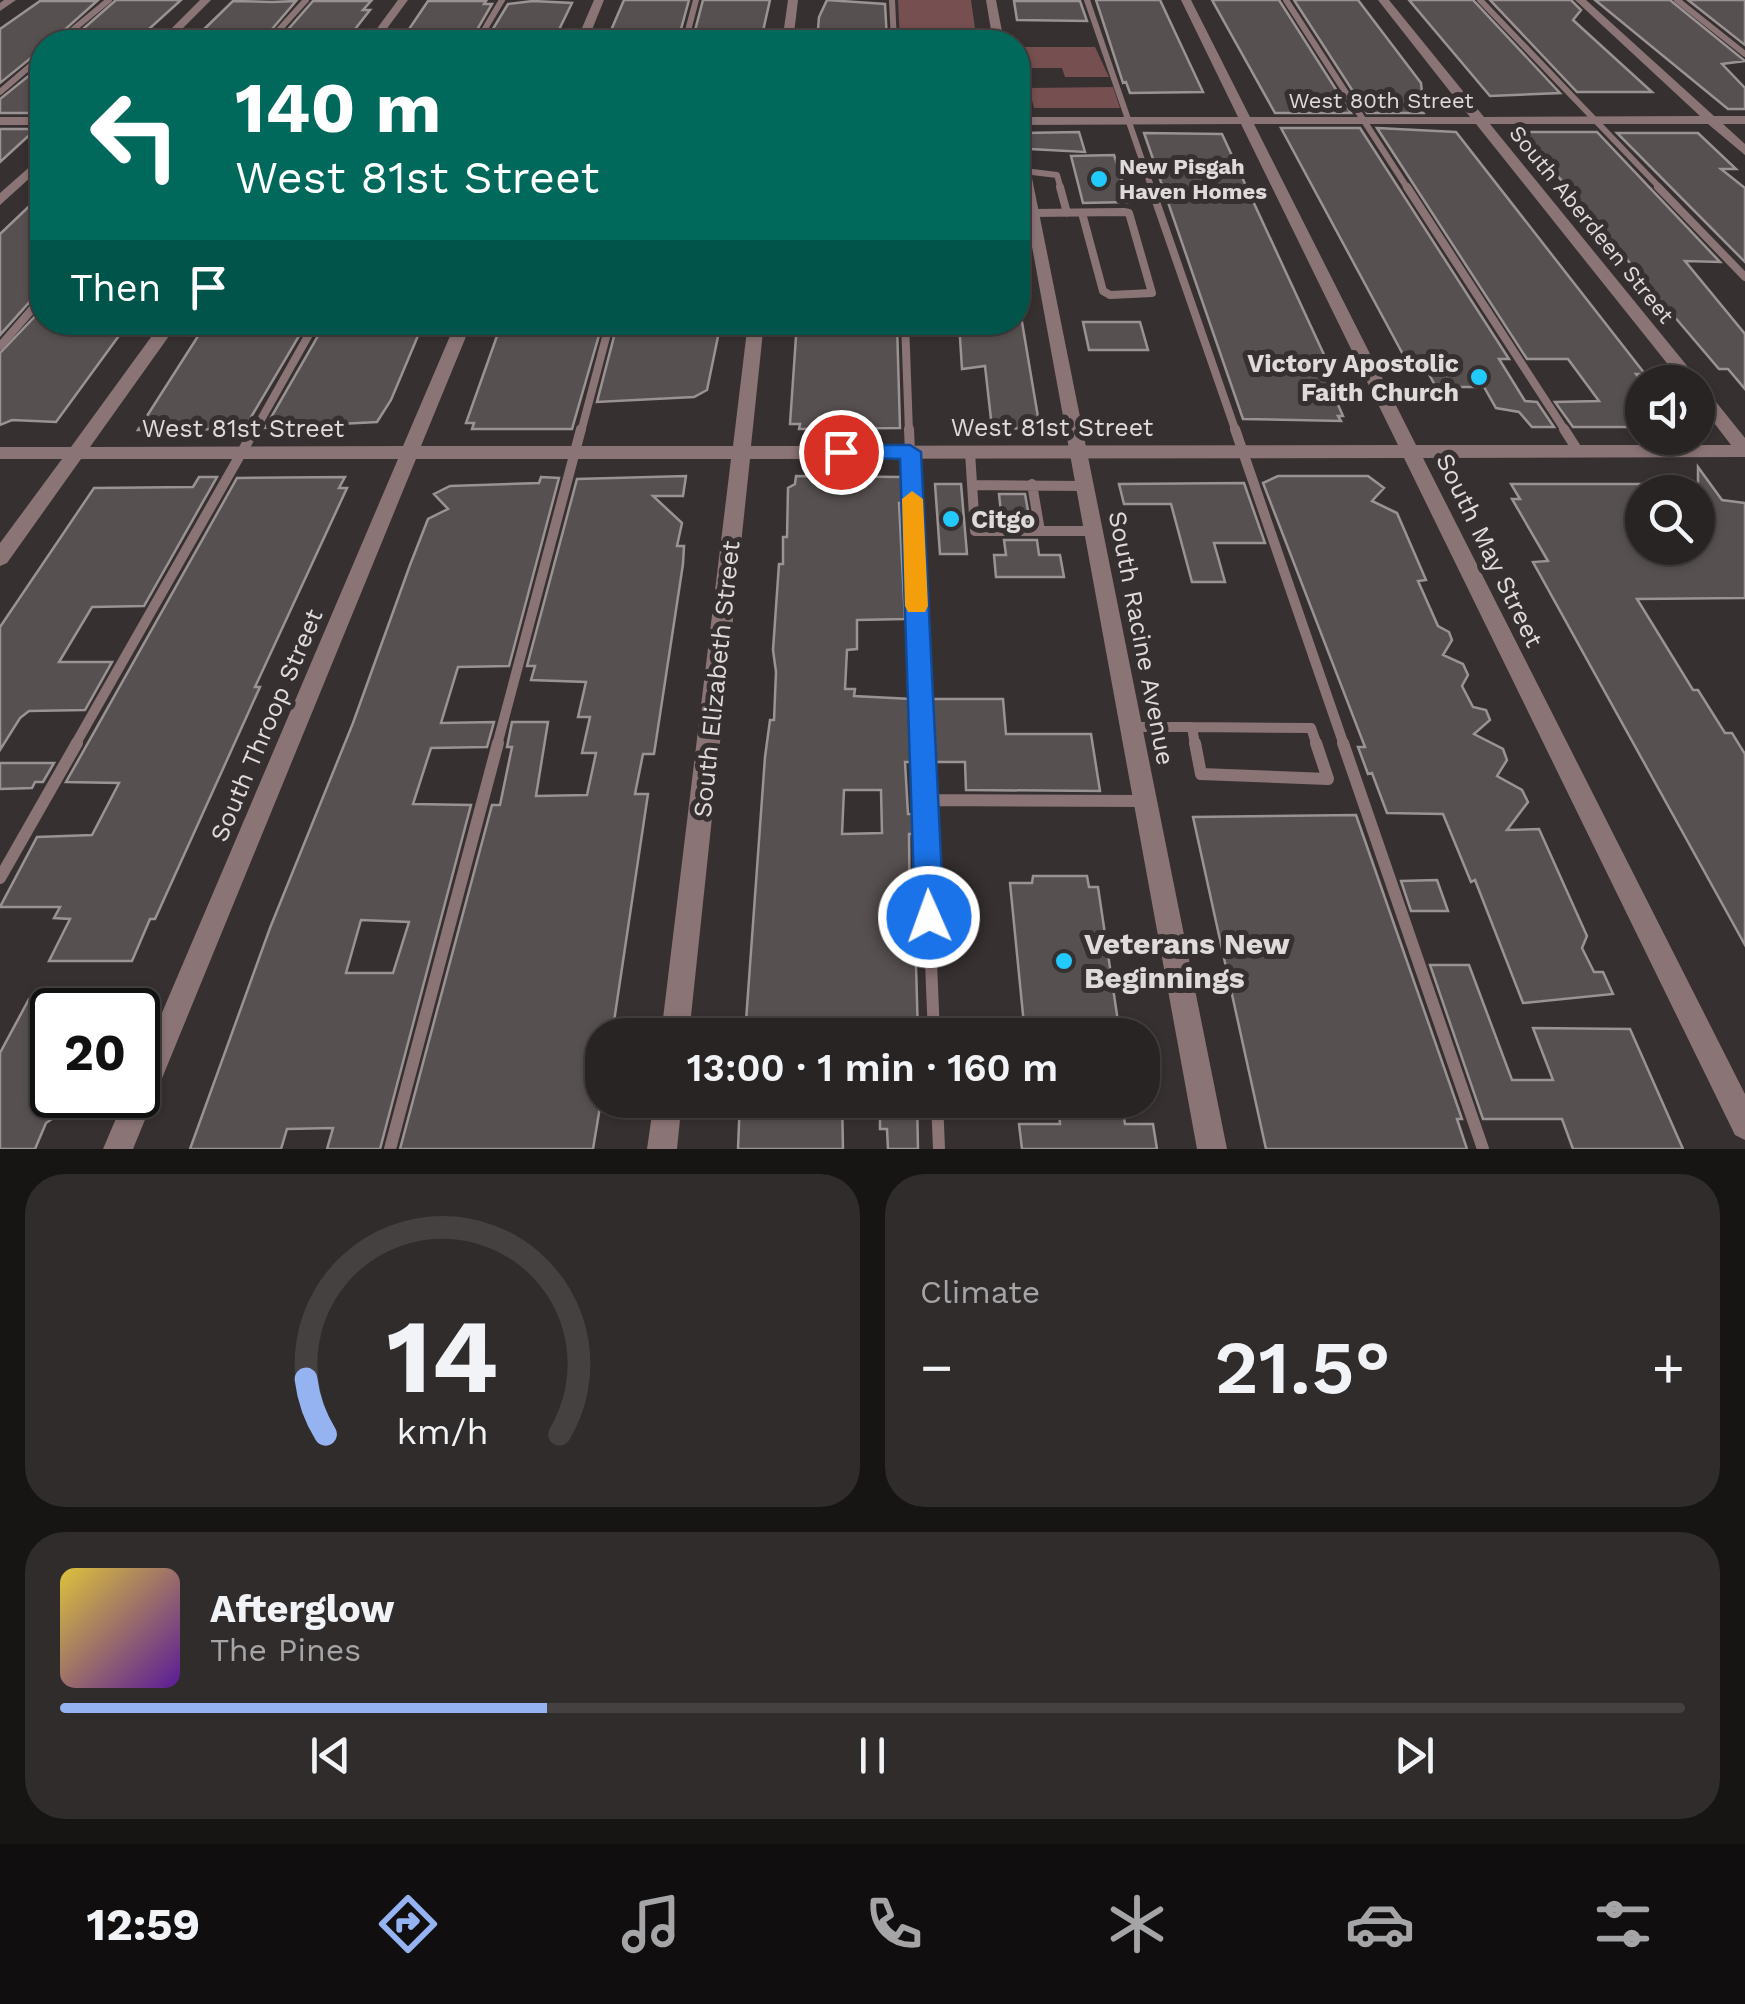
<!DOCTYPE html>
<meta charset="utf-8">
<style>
body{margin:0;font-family:"Work Sans",sans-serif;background:#312c2c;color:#f1f3f6;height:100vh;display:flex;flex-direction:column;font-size:38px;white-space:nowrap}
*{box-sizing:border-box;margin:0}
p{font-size:32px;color:#a5a4a6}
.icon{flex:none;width:55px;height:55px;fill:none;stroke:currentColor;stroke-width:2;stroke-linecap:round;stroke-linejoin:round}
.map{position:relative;height:1149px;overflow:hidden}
.details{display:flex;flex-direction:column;gap:25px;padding:25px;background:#171414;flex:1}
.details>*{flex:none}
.top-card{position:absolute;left:30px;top:30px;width:1000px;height:305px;border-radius:40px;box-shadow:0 2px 8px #0004,0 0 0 2px #454141;background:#00695c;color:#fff;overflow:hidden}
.tools{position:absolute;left:1625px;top:365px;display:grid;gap:20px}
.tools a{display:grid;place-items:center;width:90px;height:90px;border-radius:50%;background:#292424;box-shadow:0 2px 8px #0004,0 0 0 2px #454141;font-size:50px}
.speed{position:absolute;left:30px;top:988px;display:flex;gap:20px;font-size:50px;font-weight:700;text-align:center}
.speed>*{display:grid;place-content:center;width:130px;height:130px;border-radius:50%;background:#292424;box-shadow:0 2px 8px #0004,0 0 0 2px #454141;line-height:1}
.speed .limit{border:5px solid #111;border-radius:15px;background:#fff;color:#111}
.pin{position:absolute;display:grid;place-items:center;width:85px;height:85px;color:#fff;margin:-42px;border:5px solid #fff;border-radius:50%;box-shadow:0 2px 10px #0007}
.me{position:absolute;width:110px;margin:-55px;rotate:358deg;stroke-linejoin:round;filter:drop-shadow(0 0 8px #0008)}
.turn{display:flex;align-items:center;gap:35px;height:210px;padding:0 40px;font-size:45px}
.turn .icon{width:130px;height:130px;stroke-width:2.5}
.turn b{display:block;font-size:70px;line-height:85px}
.then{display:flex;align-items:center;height:95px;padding:0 40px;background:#0003;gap:20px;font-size:38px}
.big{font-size:75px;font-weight:600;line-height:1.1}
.details .widget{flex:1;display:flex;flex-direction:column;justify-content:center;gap:15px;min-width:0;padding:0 35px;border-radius:40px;background:#312c2c}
.details .dial{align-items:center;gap:0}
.dial svg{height:260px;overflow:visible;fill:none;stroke:#454141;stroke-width:7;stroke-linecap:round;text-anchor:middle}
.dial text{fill:#f1f3f6;stroke:none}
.song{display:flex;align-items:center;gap:30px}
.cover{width:120px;height:120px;border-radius:15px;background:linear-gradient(135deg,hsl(50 70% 55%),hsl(270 70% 35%))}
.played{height:10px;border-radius:5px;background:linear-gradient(90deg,#95b2f1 30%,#454141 30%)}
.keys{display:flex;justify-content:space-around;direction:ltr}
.heat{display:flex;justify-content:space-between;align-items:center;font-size:55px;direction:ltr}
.details .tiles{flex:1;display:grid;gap:25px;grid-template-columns:1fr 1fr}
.widget:last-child{grid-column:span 2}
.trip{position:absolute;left:585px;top:1018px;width:575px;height:100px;border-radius:40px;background:#292424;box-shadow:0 2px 8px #0004,0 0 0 2px #454141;font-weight:600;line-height:100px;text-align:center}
.menu{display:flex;height:160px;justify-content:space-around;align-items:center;background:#100e0e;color:#a5a4a6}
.menu .icon{width:70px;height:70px}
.menu .selected{color:#95b2f1}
.menu b{font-size:45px;color:#f1f3f6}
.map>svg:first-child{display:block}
</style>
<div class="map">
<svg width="1745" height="1149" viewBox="0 0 1745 1149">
<rect width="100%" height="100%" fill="#373030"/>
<path fill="#764f50" d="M898,0H971L977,42H900Z
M1022,47H1095L1109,77H1065L1062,68H1026Z
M1113,87L1120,108H1034L1029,88Z"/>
<path fill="#575050" stroke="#9b9393" stroke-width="2.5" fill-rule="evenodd" d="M116,0H181L138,39L68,42Z
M624,0H689L678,40L606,42Z
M703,0H770L761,40L692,42Z
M827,0L885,4L887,40L817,41L819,17Z
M1096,0H1160L1203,92L1130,93L1126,82L1123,83Z
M1212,0H1279L1351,113H1275Z
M1294,0H1358L1421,83L1424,113H1367Z
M1409,0H1473L1560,93L1490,96Z
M1490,0H1571L1581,10L1573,20L1652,92H1577Z
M1595,0H1670L1745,61L1722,64L1745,88V109H1728Z
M1688,0H1745V45Z
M40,1H97L51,42H42V49L0,83V29Z
M233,1L272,2L296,1L261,42L194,39Z
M313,1H371L363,10H370L345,42H277Z
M428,1H486L484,4H492L470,42L401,41Z
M533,1L572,3L553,42H485L508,4Z
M1014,1H1080L1087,21L1017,20Z
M42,65V113H0V99Z
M1281,128H1360L1509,359H1499L1525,401L1537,402L1554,427H1532L1519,412L1496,408L1484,387H1436L1421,360H1406Z
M1377,128L1456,132L1645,374H1636L1642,382V427H1573L1555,402L1599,401L1568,359H1527Z
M0,129H36L0,162Z
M1079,132L1085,152L1030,149L1024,133Z
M1528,132H1597L1720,262L1685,261L1745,334V389L1728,369H1719L1673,315L1523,134Z
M1144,133L1222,134L1326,359L1339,394L1336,400L1343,416H1338L1341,421L1243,419Z
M1617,133H1698L1736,169H1721L1745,188V262Z
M1114,155L1129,202L1083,203L1071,156Z
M42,194V288L0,335V234Z
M42,309V322H129L56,422L12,420L0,425V353Z
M207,322L305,326L244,429L138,430Z
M326,322H352L350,327L414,326L412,331H420L391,400L377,422L265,428Z
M502,322L602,325L572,429H472L474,423H466Z
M721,322L707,390L694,397L597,402L617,325Z
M797,322L897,324L900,428L799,429L800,424H790Z
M959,322H1022L1040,429L992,428L985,366L962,369Z
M1083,322H1140L1148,350H1089Z
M1698,467L1722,500L1745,503V598L1637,599L1693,690H1698L1725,733H1732L1745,754V945L1533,562L1548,561L1512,499H1520L1511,484H1642V548H1698Z
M686,476L683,496H653L682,523L677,546H684L683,564L654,754H643L635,794H648L612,1035H602V1095L593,1149H400L492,805H500L512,747H507L512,722H548L536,796L587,795L596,753H582L590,717H578L586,682L531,680L535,666H527L577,479Z
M796,476L902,477L903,503H899L905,619L857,620V649L847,650L845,689H855L854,696L911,699L913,762H905L908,814H913L914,834H909L910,930H915L918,1035H745L765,757L770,720H774L776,672L773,650L779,564H783V537H787L788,488L795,484ZM844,790H881L882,833L842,834Z
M1278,476H1368L1384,488L1372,501L1397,513L1426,580L1418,581L1438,626L1449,632L1452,640L1443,655L1463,664L1468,675L1462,686L1473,707L1486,710L1490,720L1474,734L1503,749L1507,760L1497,776L1522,790L1528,802L1507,830L1539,829L1587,936L1582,948L1594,972H1603L1613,994L1523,1003L1475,880L1471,882L1443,814L1387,813L1372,773L1368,774L1358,747H1365L1263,483Z
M199,477H217L144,606L92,607L59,662H112L85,710L29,711L20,718L0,750V627L94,488L193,487Z
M345,477L339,488H347L255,687H260L155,919H150L132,961H49L70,919L54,918L60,907H0L37,837L92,835L119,783L66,782L237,478Z
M541,477L559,478L509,666L458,667L441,723L494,722L487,747L431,748L413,804L471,805L380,1149H327L333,1128L287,1129L281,1149H190L270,928L353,723L410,565L428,519L448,509L434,494L450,486L539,483ZM361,920L409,922L393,973H346Z
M1244,483L1265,543H1214L1225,582H1192L1171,504H1124L1119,484Z
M935,484H961L967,554H940Z
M999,494H1025L1030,522H1002Z
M1004,540H1037L1039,555H1060L1064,577H996L994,555H1006Z
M929,699H1003L1006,734H1091L1100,791L966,790L965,762H933Z
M0,763H54L43,782H35L32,788L0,789Z
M1356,815L1462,1119H1457L1467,1149H1266L1193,817Z
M1033,876H1087L1089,887H1098L1120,1035H1025L1010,883H1032Z
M1437,880L1448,911H1411L1401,881Z
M1430,965H1469L1512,1080H1553L1533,1028L1630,1029L1683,1149H1573L1562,1119H1483Z
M29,999H52V1095H87L46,1123L35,1149H0V1053Z
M740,1100H842L843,1149H738Z
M880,1100H917L918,1149H888L887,1129H880Z
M1058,1100H1121L1125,1124H1153L1157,1149H1022L1019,1124H1060Z"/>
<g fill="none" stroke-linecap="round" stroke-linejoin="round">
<path stroke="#8b7475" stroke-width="6" d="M892,0L894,42
M1087,0L1152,189
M1286,0L1408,189
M1480,0L1661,189
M1677,0L1745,54
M58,42L109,0
M268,42L306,0
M477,42L502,0
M685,42L696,0
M0,92L42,56
M1024,171L1057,175L1061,189"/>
<path stroke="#8b7475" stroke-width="8" d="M1060,187L1067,213
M1151,187L1236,432
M1407,187L1566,432
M1658,187L1745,277
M1032,213L1124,212L1129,213L1152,293L1110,295L1103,291L1082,213
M905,322L909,432
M0,346L42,298
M254,432L316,322
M581,432L610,322"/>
<path stroke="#8b7475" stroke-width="10" d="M909,429L922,745
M1235,429L1344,745
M1564,429L1578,451
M970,452L975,531H1094
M1032,484L1040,531
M972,485L1085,486
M1132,727H1192
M1192,727L1311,728L1317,745
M1192,727L1195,745
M75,745L255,429
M497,745L581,429"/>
<path stroke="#8b7475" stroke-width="12" d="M922,743L934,1035
M1195,743L1201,774L1328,779L1316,743
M1343,743L1483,1149
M924,800L1145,801
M0,878L77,743
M937,1100L939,1149
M390,1149L498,743"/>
<path fill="#8b7475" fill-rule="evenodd" d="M4,0H16L0,11V3Z
M398,0H408L377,42H367Z
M594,0H604L587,42H576Z
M788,0H798L793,42H782Z
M1181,0H1191L1250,117H1470L1378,0H1389L1484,117L1700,116L1575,0H1586L1714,116H1745V124H1723L1745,144V155L1708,124H1490L1697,378L1699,382L1698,385V382H1682L1476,124H1254L1416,445H1731L1698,402V385L1704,387L1745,438V457L1423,458L1745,1094V1140L1735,1135L1404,458L750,459L689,1035H661L731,459H416L133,1149H103L126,1095H138V1069L398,459H81L7,563L0,566V543L62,459H0V447H71L162,322H179L90,447L403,446L456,322H472L421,446H733L748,322H764L751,446L1398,445L1241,124L1018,125V117H1238Z
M0,117H42V125H0Z
M654,1100H682L677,1149H647Z"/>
<path fill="#8b7475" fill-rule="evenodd" d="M200,0H211L169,42H158Z
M986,0H996L1004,42H993Z
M1018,134L1024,138L1227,1149H1197L1018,170Z
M42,156V167L0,205V193Z"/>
</g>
<path fill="#1a73e8" stroke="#114b97" stroke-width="2.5" d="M841,445H910L921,452L944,917L940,928L929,932L919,928L915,917L900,459L834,457L831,452Z"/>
<path fill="#f59e0b" d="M912,491L923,499L928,606L925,612H908L905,606L902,499Z"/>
<g fill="#21c9fd" stroke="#373030" stroke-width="4">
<circle cx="1099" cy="179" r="10"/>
<circle cx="1479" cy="377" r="10"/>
<circle cx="951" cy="519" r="10"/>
<circle cx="1064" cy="961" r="10"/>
</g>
<g text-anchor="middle" stroke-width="10" stroke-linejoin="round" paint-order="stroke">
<g font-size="22" fill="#e0dbdb" stroke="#373030">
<text x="1381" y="108">West 80th Street</text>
<text transform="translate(1592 224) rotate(51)" y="8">South Aberdeen Street</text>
</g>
<g font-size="22" font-weight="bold" fill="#e0dbdb" stroke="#373030" text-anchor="start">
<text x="1119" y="174">New Pisgah<tspan x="1119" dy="25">Haven Homes</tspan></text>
</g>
<g font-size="25" font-weight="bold" fill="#e0dbdb" stroke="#373030" text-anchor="end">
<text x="1459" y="372">Victory Apostolic<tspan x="1459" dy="29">Faith Church</tspan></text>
<text x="971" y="528" text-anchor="start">Citgo</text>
</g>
<g font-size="25" fill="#e0dbdb" stroke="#373030">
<text x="1052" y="436">West 81st Street</text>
<text x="243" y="437">West 81st Street</text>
<text transform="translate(1490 550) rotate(64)" y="9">South May Street</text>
<text transform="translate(1142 638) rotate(79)" y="9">South Racine Avenue</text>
<text transform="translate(716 679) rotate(-84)" y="9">South Elizabeth Street</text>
<text transform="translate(266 725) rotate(-67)" y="9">South Throop Street</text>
</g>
<g font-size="30" font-weight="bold" fill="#e0dbdb" stroke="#373030" text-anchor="start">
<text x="1084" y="954">Veterans New<tspan x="1084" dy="34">Beginnings</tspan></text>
</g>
</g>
</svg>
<div class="tools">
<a><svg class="icon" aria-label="sound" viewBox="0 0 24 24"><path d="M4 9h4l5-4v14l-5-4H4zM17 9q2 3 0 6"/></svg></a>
<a><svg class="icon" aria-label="search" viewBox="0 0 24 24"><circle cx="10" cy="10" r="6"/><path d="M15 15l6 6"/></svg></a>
</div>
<div class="speed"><div class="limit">20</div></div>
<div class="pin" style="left:841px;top:452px;background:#d93025"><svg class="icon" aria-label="arrive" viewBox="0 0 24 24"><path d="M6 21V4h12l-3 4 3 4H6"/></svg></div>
<svg class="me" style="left:929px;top:917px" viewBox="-20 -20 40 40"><circle r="17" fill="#1a73e8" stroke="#fff" stroke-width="3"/><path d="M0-11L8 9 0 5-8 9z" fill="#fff"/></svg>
<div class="trip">13:00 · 1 min · 160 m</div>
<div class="top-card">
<div class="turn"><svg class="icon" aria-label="left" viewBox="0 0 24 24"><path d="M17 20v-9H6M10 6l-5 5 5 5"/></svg><div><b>140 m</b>West 81st Street</div></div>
<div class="then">Then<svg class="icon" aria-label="arrive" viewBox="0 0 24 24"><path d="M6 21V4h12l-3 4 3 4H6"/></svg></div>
</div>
</div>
<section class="details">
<div class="tiles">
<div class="widget dial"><svg viewBox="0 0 100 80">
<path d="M14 69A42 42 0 1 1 86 69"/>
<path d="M14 69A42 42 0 0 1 8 52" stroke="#95b2f1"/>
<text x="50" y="56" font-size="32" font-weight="700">14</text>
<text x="50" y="72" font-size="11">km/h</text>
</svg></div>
<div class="widget"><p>Climate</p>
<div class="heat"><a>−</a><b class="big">21.5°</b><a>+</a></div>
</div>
<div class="widget">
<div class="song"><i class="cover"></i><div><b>Afterglow</b><p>The Pines</p></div></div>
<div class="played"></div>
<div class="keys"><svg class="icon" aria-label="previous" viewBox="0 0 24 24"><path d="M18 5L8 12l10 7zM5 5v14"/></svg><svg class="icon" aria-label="pause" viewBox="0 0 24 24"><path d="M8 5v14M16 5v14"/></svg><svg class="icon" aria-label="next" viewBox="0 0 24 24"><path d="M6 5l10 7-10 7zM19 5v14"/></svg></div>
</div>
</div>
</section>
<nav class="menu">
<b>12:59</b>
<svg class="icon selected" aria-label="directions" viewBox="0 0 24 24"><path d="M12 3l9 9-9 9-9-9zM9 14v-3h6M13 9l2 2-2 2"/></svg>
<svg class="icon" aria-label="music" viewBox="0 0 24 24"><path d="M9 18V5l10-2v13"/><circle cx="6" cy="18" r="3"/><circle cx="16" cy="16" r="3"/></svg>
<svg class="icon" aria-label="phone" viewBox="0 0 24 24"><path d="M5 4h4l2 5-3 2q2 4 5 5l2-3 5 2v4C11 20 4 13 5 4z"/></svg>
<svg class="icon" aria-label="climate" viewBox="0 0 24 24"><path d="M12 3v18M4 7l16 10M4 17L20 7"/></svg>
<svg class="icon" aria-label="car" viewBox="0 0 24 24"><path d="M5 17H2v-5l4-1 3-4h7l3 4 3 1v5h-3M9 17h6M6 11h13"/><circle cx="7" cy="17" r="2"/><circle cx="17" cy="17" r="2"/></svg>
<svg class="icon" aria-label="filters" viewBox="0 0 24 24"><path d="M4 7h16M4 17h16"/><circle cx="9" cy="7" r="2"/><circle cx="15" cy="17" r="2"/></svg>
</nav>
